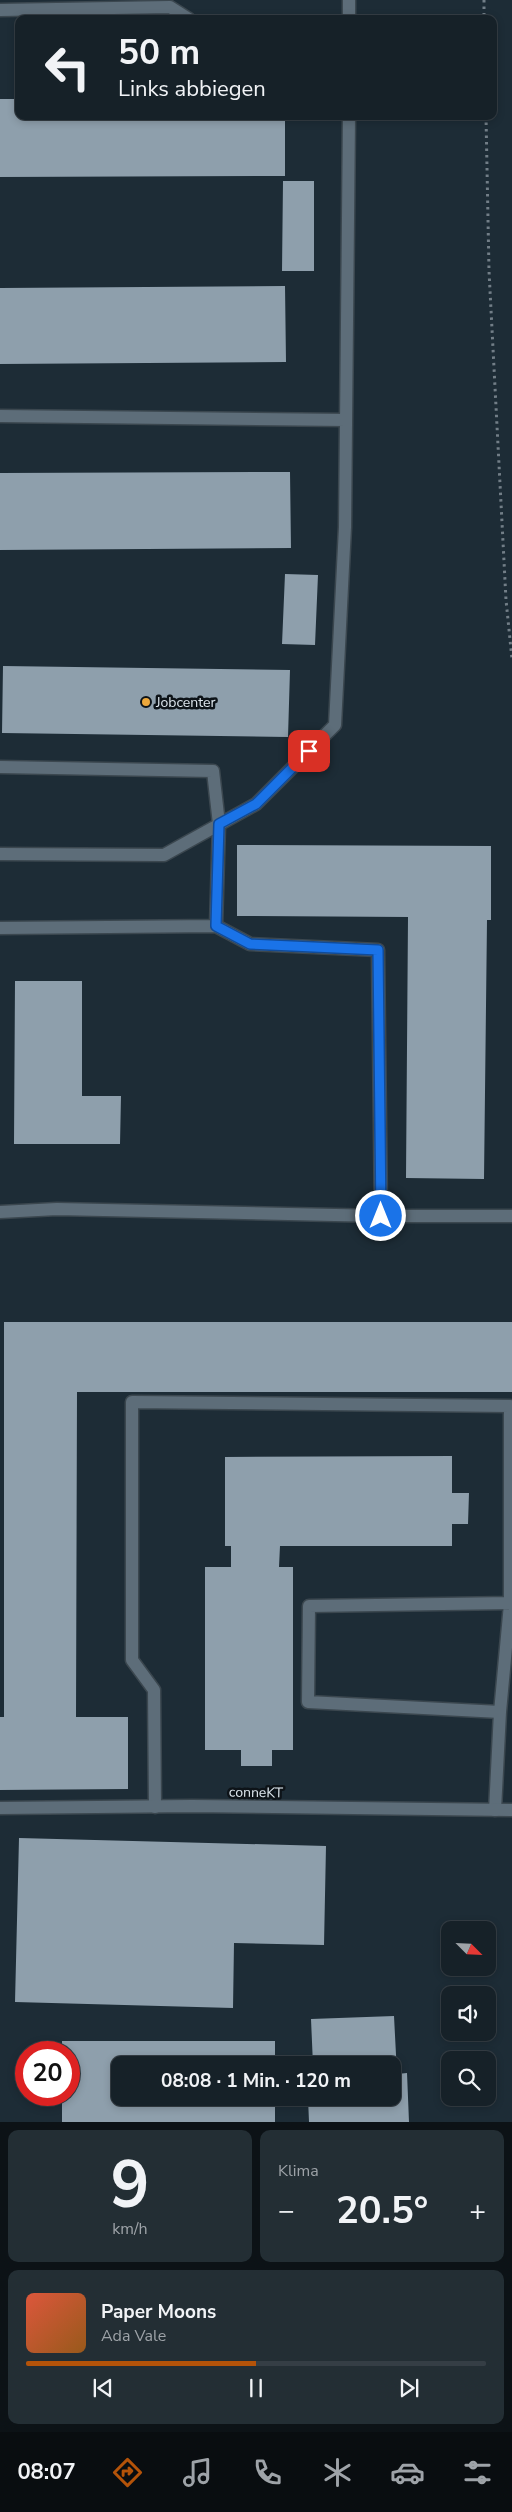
<!DOCTYPE html>
<html lang="de">
<meta charset="utf-8">
<style>
body{margin:0;font-family:"Nunito Sans",sans-serif;background:#232e34;color:#f1f3f6;height:100vh;display:flex;flex-direction:column;font-size:19px;white-space:nowrap}
*{box-sizing:border-box;margin:0}
p{font-size:16px;color:#9ea3a8}
.icon{flex:none;width:28px;height:28px;fill:none;stroke:currentColor;stroke-width:2;stroke-linecap:round;stroke-linejoin:round}
.map{position:relative;height:2122px;overflow:hidden}
.sheet{display:flex;flex-direction:column;gap:8px;padding:8px;background:#0c1216;flex:1}
.sheet>*{flex:none}
.guide{position:absolute;left:15px;top:15px;width:482px;height:105px;border-radius:10px;box-shadow:0 2px 8px #0003,0 0 0 1px #353e45;background:#162128;color:#f1f3f6;overflow:hidden}
.needle{width:32px;rotate:114deg}
.controls{position:absolute;left:441px;top:1921px;display:grid;gap:10px}
.controls a{display:grid;place-items:center;width:55px;height:55px;border-radius:10px;background:#162128;box-shadow:0 2px 8px #0003,0 0 0 1px #353e45;font-size:25px}
.speed{position:absolute;left:15px;top:2041px;display:flex;gap:10px;font-size:25px;font-weight:700;text-align:center}
.speed>*{display:grid;place-content:center;width:65px;height:65px;border-radius:50%;background:#162128;box-shadow:0 2px 8px #0003,0 0 0 1px #353e45;line-height:1}
.speed .limit{border:8px solid #d22;background:#fff;color:#111}
.pin{position:absolute;display:grid;place-items:center;width:42px;height:42px;color:#fff;margin:-21px;border-radius:10px;box-shadow:0 2px 8px #0006}
.me{position:absolute;width:55px;margin:-28px;rotate:0deg;stroke-linejoin:round;filter:drop-shadow(0 0 4px #0008)}
.turn{display:flex;align-items:center;gap:18px;height:105px;padding:0 20px;font-size:22px}
.turn .icon{width:65px;height:65px;stroke-width:2.5}
.turn b{display:block;font-size:35px;line-height:42px}
.big{font-size:38px;font-weight:700;line-height:1.1}
.sheet .card{flex:1;display:flex;flex-direction:column;justify-content:center;gap:8px;min-width:0;padding:0 18px;border-radius:10px;background:#232e34}
.sheet .dial{align-items:center;gap:0}
.dial b{font-size:65px;line-height:1}
.song{display:flex;align-items:center;gap:15px}
.cover{width:60px;height:60px;border-radius:8px;background:linear-gradient(135deg,hsl(10 70% 55%),hsl(30 70% 35%))}
.played{height:5px;border-radius:2px;background:linear-gradient(90deg,#b45309 50%,#353e45 50%)}
.keys{display:flex;justify-content:space-around;direction:ltr}
.heat{display:flex;justify-content:space-between;align-items:center;font-size:28px;direction:ltr}
.sheet .tiles{flex:1;display:grid;gap:8px;grid-template-columns:1fr 1fr}
.card:last-child{grid-column:span 2}
.trip{position:absolute;left:111px;top:2056px;width:290px;height:50px;border-radius:10px;background:#162128;box-shadow:0 2px 8px #0003,0 0 0 1px #353e45;font-weight:700;line-height:50px;text-align:center}
.tab-bar{display:flex;height:80px;justify-content:space-around;align-items:center;background:#090d10;color:#9ea3a8}
.tab-bar .icon{width:35px;height:35px}
.tab-bar .selected{color:#b45309}
.tab-bar b{font-size:22px;color:#f1f3f6}
.map>svg:first-child{display:block}
</style>
<div class="map">
<svg width="512" height="2122" viewBox="0 0 512 2122">
<rect width="100%" height="100%" fill="#1d2c36"/>
<path fill="#8e9fac" d="M0,99H19V116H285V176L0,177Z
M283,181H314V271H282Z
M285,286L286,362L0,364V288Z
M290,472L291,548L0,550V473Z
M285,574L318,575L315,645L282,644Z
M3,666L290,670L288,737L2,733Z
M237,845L491,846V920H487L484,1179L406,1178L408,917L237,916Z
M15,981H82V1096H121L120,1144H14Z
M4,1322H512V1392H77L76,1717H128V1789L0,1790V1717H4Z
M452,1456V1493H469L468,1524H452V1546H280L279,1567H293V1750H272V1766H241V1750H205V1567H231V1546H225V1457Z
M19,1838L326,1846L324,1945L234,1943L233,2008L15,2002Z
M394,2016L397,2074L407,2073L409,2122H309L308,2098H392V2065H313L311,2019Z
M62,2041H275V2065H120V2098H275V2122H62V2095H69V2052H62Z"/>
<g fill="none" stroke-linecap="round" stroke-linejoin="round">
<g stroke="#3b474f" stroke-width="15">
<path id="lane" d="M349,0V19
M0,10L170,7L189,19
M0,416L346,420
M0,767L213,771L219,824L216,926L0,928
M0,854L164,855L256,804L335,725L345,527L349,116
M216,926L250,944L378,950L381,1216
M0,1212L57,1209L381,1216H512
M500,1712L308,1702L309,1606L512,1603
M155,1807L154,1690L132,1660V1402L510,1406V1604L500,1712L495,1810"/>
</g>
<g stroke="#3b474f" stroke-width="15">
<path id="street" d="M0,1808L192,1806L512,1810"/>
</g>
<path stroke="#727e87" stroke-width="3" stroke-dasharray="2.5 4" stroke-linecap="butt" d="M484,0V19
M486,116L489,271L506,600L512,659"/>
<use href="#lane" stroke="#5d6d79" stroke-width="12"/>
<use href="#street" stroke="#5d6d79" stroke-width="12"/>
</g>
<g fill="none" stroke-linecap="round" stroke-linejoin="round">
<g stroke="#114b97" stroke-width="12">
<path id="route" d="M309,751L256,804L219,824L216,926L250,944L378,950L381,1216"/>
</g>
<use href="#route" stroke="#1a73e8" stroke-width="9"/>
</g>
<circle fill="#eda83c" stroke="#0d1318" stroke-width="2" cx="146" cy="702" r="5"/>
<g text-anchor="middle" stroke-width="5" stroke-linejoin="round" paint-order="stroke">
<g font-size="14" fill="#dee7ee" stroke="#0d1318" text-anchor="start">
<text x="156" y="707">Jobcenter</text>
</g>
<g font-size="14" fill="#dee7ee" stroke="#0d1318">
<text transform="translate(256 1792) rotate(1)" y="5">conneKT</text>
</g>
</g>
</svg>
<div class="controls">
<a><svg class="needle" viewBox="-14 -14 28 28"><path d="M0-13l5 13h-10z" fill="#e53935"/><path d="M0 13l5-13h-10z" fill="#9ea3a8"/></svg></a>
<a><svg class="icon" aria-label="sound" viewBox="0 0 24 24"><path d="M4 9h4l5-4v14l-5-4H4zM17 9q2 3 0 6"/></svg></a>
<a><svg class="icon" aria-label="search" viewBox="0 0 24 24"><circle cx="10" cy="10" r="6"/><path d="M15 15l6 6"/></svg></a>
</div>
<div class="speed"><div class="limit">20</div></div>
<div class="pin" style="left:309px;top:751px;background:#d93025"><svg class="icon" aria-label="arrive" viewBox="0 0 24 24"><path d="M6 21V4h12l-3 4 3 4H6"/></svg></div>
<svg class="me" style="left:381px;top:1216px" viewBox="-20 -20 40 40"><circle r="17" fill="#1a73e8" stroke="#fff" stroke-width="3"/><path d="M0-11L8 9 0 5-8 9z" fill="#fff"/></svg>
<div class="trip">08:08 · 1 Min. · 120 m</div>
<div class="guide">
<div class="turn"><svg class="icon" aria-label="left" viewBox="0 0 24 24"><path d="M17 20v-9H6M10 6l-5 5 5 5"/></svg><div><b>50 m</b>Links abbiegen</div></div>
</div>
</div>
<section class="sheet">
<div class="tiles">
<div class="card dial"><b>9</b><p>km/h</p></div>
<div class="card"><p>Klima</p>
<div class="heat"><a>−</a><b class="big">20.5°</b><a>+</a></div>
</div>
<div class="card">
<div class="song"><i class="cover"></i><div><b>Paper Moons</b><p>Ada Vale</p></div></div>
<div class="played"></div>
<div class="keys"><svg class="icon" aria-label="previous" viewBox="0 0 24 24"><path d="M18 5L8 12l10 7zM5 5v14"/></svg><svg class="icon" aria-label="pause" viewBox="0 0 24 24"><path d="M8 5v14M16 5v14"/></svg><svg class="icon" aria-label="next" viewBox="0 0 24 24"><path d="M6 5l10 7-10 7zM19 5v14"/></svg></div>
</div>
</div>
</section>
<nav class="tab-bar">
<b>08:07</b>
<svg class="icon selected" aria-label="directions" viewBox="0 0 24 24"><path d="M12 3l9 9-9 9-9-9zM9 14v-3h6M13 9l2 2-2 2"/></svg>
<svg class="icon" aria-label="music" viewBox="0 0 24 24"><path d="M9 18V5l10-2v13"/><circle cx="6" cy="18" r="3"/><circle cx="16" cy="16" r="3"/></svg>
<svg class="icon" aria-label="phone" viewBox="0 0 24 24"><path d="M5 4h4l2 5-3 2q2 4 5 5l2-3 5 2v4C11 20 4 13 5 4z"/></svg>
<svg class="icon" aria-label="climate" viewBox="0 0 24 24"><path d="M12 3v18M4 7l16 10M4 17L20 7"/></svg>
<svg class="icon" aria-label="car" viewBox="0 0 24 24"><path d="M5 17H2v-5l4-1 3-4h7l3 4 3 1v5h-3M9 17h6M6 11h13"/><circle cx="7" cy="17" r="2"/><circle cx="17" cy="17" r="2"/></svg>
<svg class="icon" aria-label="filters" viewBox="0 0 24 24"><path d="M4 7h16M4 17h16"/><circle cx="9" cy="7" r="2"/><circle cx="15" cy="17" r="2"/></svg>
</nav>
